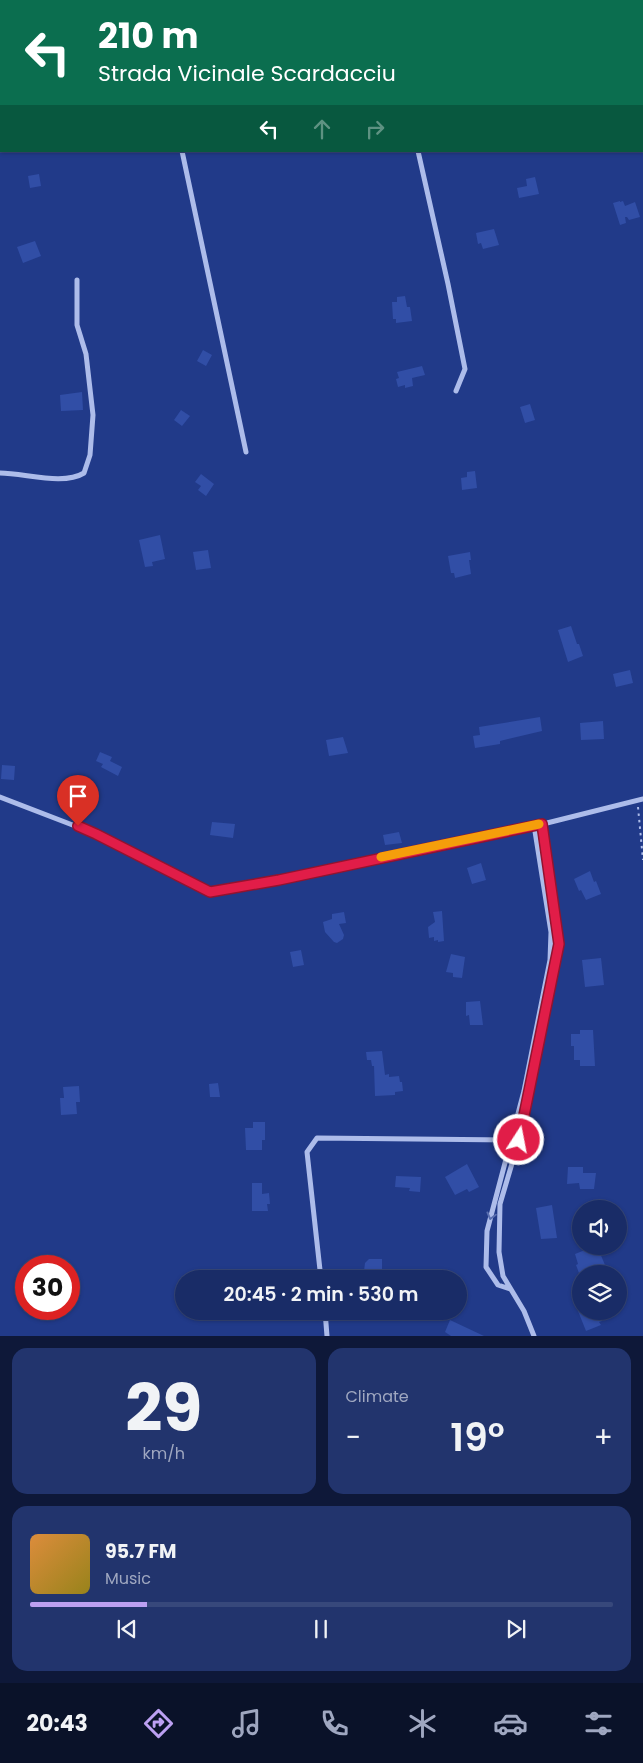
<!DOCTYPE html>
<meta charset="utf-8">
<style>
body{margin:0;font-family:Poppins,sans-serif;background:#22346d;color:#f1f3f6;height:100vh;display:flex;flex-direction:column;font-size:19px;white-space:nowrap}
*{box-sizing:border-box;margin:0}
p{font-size:16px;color:#9fa7c0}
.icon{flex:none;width:28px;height:28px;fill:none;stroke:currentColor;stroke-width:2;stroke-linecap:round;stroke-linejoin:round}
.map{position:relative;height:1336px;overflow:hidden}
.panel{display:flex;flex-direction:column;gap:12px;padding:12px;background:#0e1839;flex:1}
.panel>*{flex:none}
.top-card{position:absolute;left:0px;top:0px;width:644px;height:152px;box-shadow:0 1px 4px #0004,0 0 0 1px #37487b;background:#0b6e4f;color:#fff;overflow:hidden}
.fabs{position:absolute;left:572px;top:1200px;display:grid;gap:10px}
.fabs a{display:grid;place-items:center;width:55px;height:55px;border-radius:50%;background:#192c67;box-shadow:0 1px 4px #0004,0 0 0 1px #37487b;font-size:25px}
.speed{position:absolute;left:15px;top:1255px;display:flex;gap:10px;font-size:25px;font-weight:700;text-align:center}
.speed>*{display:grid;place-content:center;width:65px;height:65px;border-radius:50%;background:#192c67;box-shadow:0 1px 4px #0004,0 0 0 1px #37487b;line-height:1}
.speed .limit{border:8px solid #d22;background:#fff;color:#111}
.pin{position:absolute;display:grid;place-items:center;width:42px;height:42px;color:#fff;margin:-51px -21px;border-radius:50% 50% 50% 0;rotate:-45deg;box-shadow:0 0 5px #0007}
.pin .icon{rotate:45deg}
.me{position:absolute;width:55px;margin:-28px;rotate:11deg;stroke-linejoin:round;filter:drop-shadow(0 0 4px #0008)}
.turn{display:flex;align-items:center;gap:18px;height:105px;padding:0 15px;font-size:22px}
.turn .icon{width:65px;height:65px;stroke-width:2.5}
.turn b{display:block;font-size:35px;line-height:42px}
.lanes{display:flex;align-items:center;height:48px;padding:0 15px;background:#0003;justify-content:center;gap:25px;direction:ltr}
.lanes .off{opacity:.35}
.big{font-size:38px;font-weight:600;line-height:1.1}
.panel .card{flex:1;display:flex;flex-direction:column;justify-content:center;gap:8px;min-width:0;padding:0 18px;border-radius:15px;background:#22346d}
.panel .dial{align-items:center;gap:0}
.dial b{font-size:65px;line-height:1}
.song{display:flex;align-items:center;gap:15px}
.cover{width:60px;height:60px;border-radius:8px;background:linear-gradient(135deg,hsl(30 70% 55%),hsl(50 70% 35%))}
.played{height:5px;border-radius:2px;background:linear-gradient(90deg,#bca0f2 20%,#37487b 20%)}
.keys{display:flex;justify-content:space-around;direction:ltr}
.heat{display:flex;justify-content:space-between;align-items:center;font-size:28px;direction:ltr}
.panel .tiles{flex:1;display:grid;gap:12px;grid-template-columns:1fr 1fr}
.card:last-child{grid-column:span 2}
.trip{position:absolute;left:175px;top:1270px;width:292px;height:50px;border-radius:25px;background:#192c67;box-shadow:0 1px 4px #0004,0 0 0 1px #37487b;font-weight:600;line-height:50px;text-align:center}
.tab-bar{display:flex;height:80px;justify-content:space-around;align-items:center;background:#0a1229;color:#9fa7c0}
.tab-bar .icon{width:35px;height:35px}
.tab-bar .selected{color:#bca0f2}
.tab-bar b{font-size:22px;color:#f1f3f6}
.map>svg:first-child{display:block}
</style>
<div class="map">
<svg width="643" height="1336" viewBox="0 0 643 1336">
<rect width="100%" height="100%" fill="#213a89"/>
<path fill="#314ea6" d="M39,174L41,186L30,188L28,176Z
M535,177L539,194L519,198L517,188L527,186L526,179Z
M620,201V202L623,201L625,206L635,202L640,217L629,220L627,217H625L626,223L620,225L613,203Z
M494,229L499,245L483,249L481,243L478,244L476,233Z
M35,241L41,256L23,263L17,247Z
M405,296L407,307H410L412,321L396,323V319H393L392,302H397V297Z
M203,350L212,355L206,366L197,361Z
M422,366L425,375L412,378L413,386L405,388V385L398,387L396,379L399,378L397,372Z
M82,392L83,410L61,411L60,395Z
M530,404L535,420L525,423L520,407Z
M181,410L190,416L182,426L174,420Z
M475,471L477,488L462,490L461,478L467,477V472Z
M201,474L214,484L206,496L198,490L201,486L195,482Z
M160,535L165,559L152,562L153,566L145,567L139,540Z
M208,550L211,568L196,570L193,552Z
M470,552L471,560H469L471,574L455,578L454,573H451L448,556Z
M571,626L577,644H579L583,656L568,662L558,630Z
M630,670L633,683L616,687L613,674Z
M540,717L542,731L500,741V744L475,748L473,736L480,735L479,727Z
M603,721L604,739L581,740L580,723Z
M343,737L348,753L329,756L326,740Z
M100,752L112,757L110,761L122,767L118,776L101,767L103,764L96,761Z
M2,765L15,766L14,780L1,779Z
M212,822L235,824L233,838L210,835Z
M399,832L402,843L385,845L383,835Z
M481,863L486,880L472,884L467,868Z
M590,871L594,882L596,881L601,894L586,900L581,890L579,891L574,879Z
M442,911L444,941L438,942V940L434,941V937L429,938L428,927L435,922L433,912Z
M344,912L346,923L339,924L344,935L343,939L337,943L334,942L325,932L323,922L332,919V914Z
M301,950L304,965L293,967L290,952Z
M451,954L465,957L462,978L453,977V973L446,972Z
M601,958L604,985L585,987L582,960Z
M480,1001L483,1025H470L469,1015L466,1016V1002Z
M580,1030H593L595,1066H580V1060H574V1046H571V1034H580Z
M382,1051L385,1075L389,1074V1077L399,1076L400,1082H402L403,1091L395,1092V1095L375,1096L374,1066H372L371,1060H367L366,1052Z
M218,1083L220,1097H210L209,1084Z
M79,1086L80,1102H76L77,1114L61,1115L60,1098H64L63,1087Z
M253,1122H265V1140H262V1150H246L245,1128H253Z
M467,1164L479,1187L469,1192L467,1189L455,1195L445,1177Z
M568,1167H583V1173H596L594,1189H580L579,1183L567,1184Z
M396,1176L421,1177L420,1192L409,1191L410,1188L395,1187Z
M252,1183H262V1194L269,1193L270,1204H267L268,1211H252Z
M552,1205L557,1238L541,1239L536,1208Z
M595,1246H597L605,1265L586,1273L585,1271L579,1273L576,1265L578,1264L575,1254Z
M369,1259H382V1271H386V1279H363L365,1263Z
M578,1311H598L602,1321L599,1322L601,1325L586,1331Z
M450,1320L484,1336H451L445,1332Z"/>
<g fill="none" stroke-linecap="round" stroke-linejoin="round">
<path stroke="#adbcea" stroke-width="2" stroke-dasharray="2.5 4" stroke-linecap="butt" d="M638,807L643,860"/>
<path stroke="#adbcea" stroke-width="5" d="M330,0L331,1
M403,1L404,0
M182,151L246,452
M418,151L448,284L465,369L456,391
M0,473C25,473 63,486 84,473L90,455L93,415L86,354L77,325V280
M0,797L96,834L210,892L279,880L543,824L643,799
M321,1279L307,1152L317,1138L514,1140
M510,1289L498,1285L486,1267L487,1231L524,1091L550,960L551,932L534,825
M325,1311L327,1336
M534,1336L524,1311L503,1276L499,1252L500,1204L519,1140L559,944L543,824"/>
</g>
<defs><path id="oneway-chevron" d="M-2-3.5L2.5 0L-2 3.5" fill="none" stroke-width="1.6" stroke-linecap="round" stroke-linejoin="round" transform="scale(1.25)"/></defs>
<use stroke="#596eb0" href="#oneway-chevron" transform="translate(491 1216) rotate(105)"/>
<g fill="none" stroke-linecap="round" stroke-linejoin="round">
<g stroke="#92132f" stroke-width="12">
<path id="route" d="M78,826L96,834L210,892L279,880L542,824L559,944L519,1140"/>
</g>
<use href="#route" stroke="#e11d48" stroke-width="9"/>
<path stroke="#f59e0b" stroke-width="9" d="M381,857L539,824"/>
</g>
</svg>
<div class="fabs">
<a><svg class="icon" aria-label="sound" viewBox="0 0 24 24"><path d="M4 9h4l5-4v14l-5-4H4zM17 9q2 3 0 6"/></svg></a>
<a><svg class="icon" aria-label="layers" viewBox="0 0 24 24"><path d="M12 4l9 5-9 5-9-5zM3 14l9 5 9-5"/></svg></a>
</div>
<div class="speed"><div class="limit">30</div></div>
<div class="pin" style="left:78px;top:826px;background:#d93025"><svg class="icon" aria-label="arrive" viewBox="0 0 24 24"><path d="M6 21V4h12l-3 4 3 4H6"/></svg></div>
<svg class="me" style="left:519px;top:1140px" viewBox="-20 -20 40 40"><circle r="17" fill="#e11d48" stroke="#fff" stroke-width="3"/><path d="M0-11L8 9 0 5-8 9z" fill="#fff"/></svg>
<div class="trip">20:45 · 2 min · 530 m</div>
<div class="top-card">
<div class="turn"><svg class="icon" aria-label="left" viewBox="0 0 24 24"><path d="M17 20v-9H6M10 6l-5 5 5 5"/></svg><div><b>210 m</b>Strada Vicinale Scardacciu</div></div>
<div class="lanes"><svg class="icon" aria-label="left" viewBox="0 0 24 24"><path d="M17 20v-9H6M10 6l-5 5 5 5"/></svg><svg class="icon off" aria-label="ahead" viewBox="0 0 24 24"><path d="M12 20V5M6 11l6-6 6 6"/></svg><svg class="icon off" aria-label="right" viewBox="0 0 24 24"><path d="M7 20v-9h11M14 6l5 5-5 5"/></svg></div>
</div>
</div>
<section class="panel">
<div class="tiles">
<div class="card dial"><b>29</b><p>km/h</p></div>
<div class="card"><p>Climate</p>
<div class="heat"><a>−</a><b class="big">19°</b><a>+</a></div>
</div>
<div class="card">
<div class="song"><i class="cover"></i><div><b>95.7 FM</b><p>Music</p></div></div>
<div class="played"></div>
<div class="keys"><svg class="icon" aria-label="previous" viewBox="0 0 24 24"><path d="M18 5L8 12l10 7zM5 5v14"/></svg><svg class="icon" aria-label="pause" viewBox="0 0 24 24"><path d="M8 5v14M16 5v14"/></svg><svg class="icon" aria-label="next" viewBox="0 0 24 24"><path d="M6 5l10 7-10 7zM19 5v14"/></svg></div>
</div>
</div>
</section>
<nav class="tab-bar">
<b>20:43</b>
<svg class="icon selected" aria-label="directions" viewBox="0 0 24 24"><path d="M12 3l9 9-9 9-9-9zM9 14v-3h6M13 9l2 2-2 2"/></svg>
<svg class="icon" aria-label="music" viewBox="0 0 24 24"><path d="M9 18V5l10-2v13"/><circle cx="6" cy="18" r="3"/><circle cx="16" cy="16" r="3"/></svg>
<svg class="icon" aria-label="phone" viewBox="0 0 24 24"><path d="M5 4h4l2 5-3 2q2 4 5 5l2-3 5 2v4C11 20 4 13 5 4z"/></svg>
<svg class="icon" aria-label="climate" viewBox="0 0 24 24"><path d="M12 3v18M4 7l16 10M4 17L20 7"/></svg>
<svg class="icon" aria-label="car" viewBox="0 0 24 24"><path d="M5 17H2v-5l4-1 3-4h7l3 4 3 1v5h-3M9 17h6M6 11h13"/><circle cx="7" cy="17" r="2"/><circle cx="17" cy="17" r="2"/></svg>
<svg class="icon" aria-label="filters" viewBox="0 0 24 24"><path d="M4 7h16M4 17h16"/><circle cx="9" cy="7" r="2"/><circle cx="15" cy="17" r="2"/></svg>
</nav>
